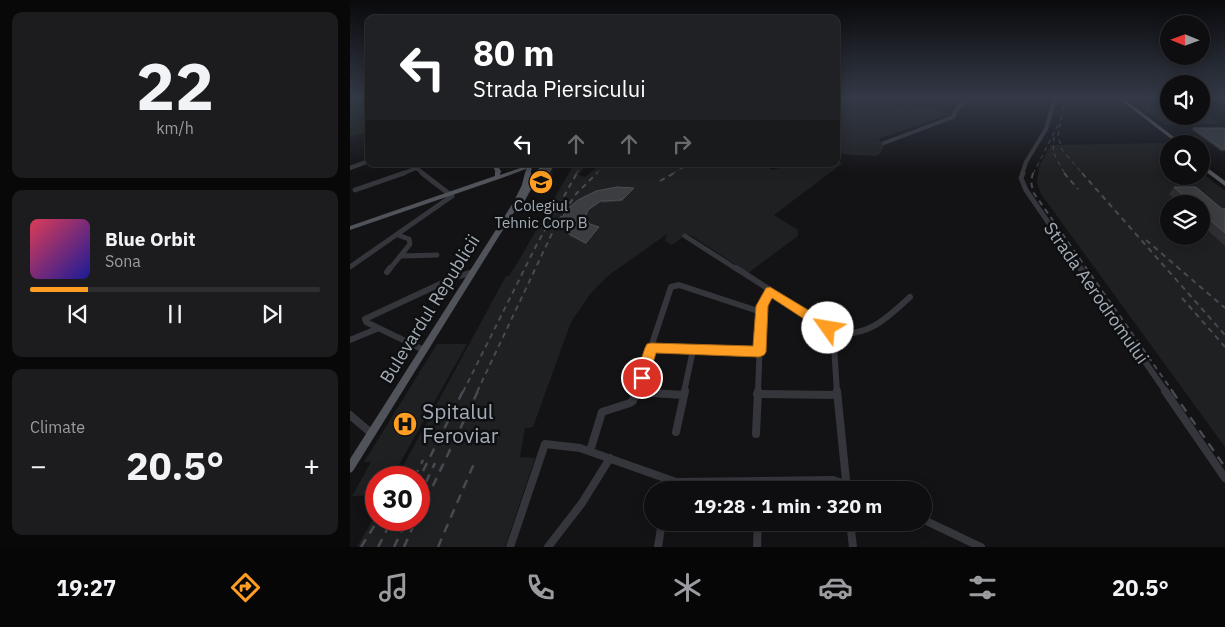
<!DOCTYPE html>
<meta charset="utf-8">
<style>
body{margin:0;font-family:"IBM Plex Sans",sans-serif;background:#1c1c1e;color:#f1f3f6;height:100vh;display:flex;flex-direction:column;font-size:19px;white-space:nowrap}
*{box-sizing:border-box;margin:0}
p{font-size:16px;color:#9b9c9f}
.icon{flex:none;width:28px;height:28px;fill:none;stroke:currentColor;stroke-width:2;stroke-linecap:round;stroke-linejoin:round}
.map{position:relative;flex:1;overflow:hidden}
.sheet{display:flex;flex-direction:column;gap:12px;padding:12px;background:#080809;width:350px}
.sheet>*{flex:none}
.banner{position:absolute;left:15px;top:15px;width:475px;height:152px;border-radius:10px;box-shadow:0 2px 12px #0003,0 0 0 1px #2e2e30;background:#202124;color:#fff;overflow:hidden}
.needle{width:32px;rotate:271deg}
.buttons{position:absolute;left:810px;top:15px;display:grid;gap:10px}
.buttons a{display:grid;place-items:center;width:50px;height:50px;border-radius:50%;background:#0e0e10;box-shadow:0 2px 12px #0003,0 0 0 1px #2e2e30;font-size:25px}
.speed{position:absolute;left:15px;top:466px;display:flex;gap:10px;font-size:25px;font-weight:700;text-align:center}
.speed>*{display:grid;place-content:center;width:65px;height:65px;border-radius:50%;background:#0e0e10;box-shadow:0 2px 12px #0003,0 0 0 1px #2e2e30;line-height:1}
.speed .limit{border:8px solid #d22;background:#fff;color:#111}
.pin{position:absolute;display:grid;place-items:center;width:42px;height:42px;color:#fff;margin:-21px;border:2px solid #fff;border-radius:50%;box-shadow:0 1px 5px #0007}
.me{position:absolute;width:55px;margin:-28px;rotate:302deg;stroke-linejoin:round;filter:drop-shadow(0 0 4px #0008)}
.turn{display:flex;align-items:center;gap:18px;height:105px;padding:0 25px;font-size:22px}
.turn .icon{width:65px;height:65px;stroke-width:2.5}
.turn b{display:block;font-size:35px;line-height:42px}
.lanes{display:flex;align-items:center;height:48px;padding:0 25px;background:#0003;justify-content:center;gap:25px;direction:ltr}
.lanes .off{opacity:.35}
.big{font-size:38px;font-weight:700;line-height:1.1}
.sheet .tile{flex:1;display:flex;flex-direction:column;justify-content:center;gap:8px;min-width:0;padding:0 18px;border-radius:10px;background:#1c1c1e}
.sheet .dial{align-items:center;gap:0}
.dial b{font-size:65px;line-height:1}
.song{display:flex;align-items:center;gap:15px}
.cover{width:60px;height:60px;border-radius:8px;background:linear-gradient(135deg,hsl(350 70% 55%),hsl(240 70% 35%))}
.played{height:5px;border-radius:2px;background:linear-gradient(90deg,#ff9e22 20%,#2e2e30 20%)}
.keys{display:flex;justify-content:space-around;direction:ltr}
.heat{display:flex;justify-content:space-between;align-items:center;font-size:28px;direction:ltr}
.trip{position:absolute;left:294px;top:481px;width:288px;height:50px;border-radius:25px;background:#0e0e10;box-shadow:0 2px 12px #0003,0 0 0 1px #2e2e30;font-weight:700;line-height:50px;text-align:center}
.dock{display:flex;height:80px;justify-content:space-around;align-items:center;background:#060606;color:#9b9c9f}
.dock .icon{width:35px;height:35px}
.dock .current{color:#ff9e22}
.dock b{font-size:22px;color:#f1f3f6}
main{display:flex;flex:1;min-height:0}
.map>svg:first-child{display:block}
</style>
<main>
<section class="sheet">
<div class="tile dial"><b>22</b><p>km/h</p></div>
<div class="tile">
<div class="song"><i class="cover"></i><div><b>Blue Orbit</b><p>Sona</p></div></div>
<div class="played"></div>
<div class="keys"><svg class="icon" aria-label="previous" viewBox="0 0 24 24"><path d="M18 5L8 12l10 7zM5 5v14"/></svg><svg class="icon" aria-label="pause" viewBox="0 0 24 24"><path d="M8 5v14M16 5v14"/></svg><svg class="icon" aria-label="next" viewBox="0 0 24 24"><path d="M6 5l10 7-10 7zM19 5v14"/></svg></div>
</div>
<div class="tile"><p>Climate</p>
<div class="heat"><a>−</a><b class="big">20.5°</b><a>+</a></div>
</div>
</section>
<div class="map">
<svg width="875" height="547" viewBox="0 0 875 547">
<rect width="100%" height="100%" fill="#131315"/>
<path fill="#1f2022" fill-rule="evenodd" d="M486,98H509L553,107L554,105L583,108L601,114L528,139L535,144L530,154L526,156L486,154Z
M779,98H819V116H851V111L871,124L816,125Z
M816,143L819,145V176H851V172L875,191V447L691,194L687,183L689,166L701,145ZM819,204H851V236H819Z
M486,160L493,163L424,215L448,230V236L398,273L342,236L337,234L322,245L315,241L317,234L259,275L241,293L221,322L183,427L175,428L170,457L185,458L155,547H7L26,514V520H69V478L47,477L156,276H159L169,260L224,164H236L229,175L235,177L250,164H411L423,170L441,164H486Z
M87,344H117L42,477L26,478V495L2,496L21,462H14Z"/>
<path fill="#192119" d="M0,98H19V132L0,137Z"/>
<g fill="none" stroke-linecap="round" stroke-linejoin="round">
<path stroke="#34363b" stroke-width="4" d="M534,143L603,117L608,107L621,98
M61,164L74,174
M0,168L19,161
M51,174L67,168
M672,174L676,162L696,129L705,98"/>
<path stroke="#34363b" stroke-width="5" d="M673,173L671,178L676,190L731,270
M5,190L54,173
M335,236L388,270
M51,256L87,255
M0,267L102,196L72,173
M39,270L60,244L59,239L48,235"/>
<path stroke="#34363b" stroke-width="6" d="M386,268L487,333C519,337 538,317 560,297
M730,268L816,392
M37,272L40,268
M483,331L487,392
M0,340L29,328
M301,348L409,352
M74,350L16,322L15,319L103,278L123,272
M286,392L321,287L329,285L411,312
M334,392L343,350
M408,392L411,312L414,300L420,291"/>
<path stroke="#34363b" stroke-width="8" d="M487,391L497,490
M815,391L875,478
M287,392L333,395
M407,394L487,395
M0,415L21,433
M326,432L335,391
M406,434L408,391
M240,451L252,412L280,403L283,401L286,391
M409,482V490
M317,490L319,480
M572,519L631,547
M500,522L503,547
M160,547L195,444L230,448L326,482L483,480L513,490
M198,547L232,503L260,458
M308,547L312,522
M407,547L408,522"/>
<path fill="#50535a" fill-rule="evenodd" d="M768,98H773L833,144H828Z
M851,163L875,181V186L851,168Z
M142,164H146L151,171L150,175L182,164H189L149,179L0,230V226L145,176V171Z
M195,164H201L190,173L173,204H169L3,471L0,473V459L163,203L172,185L175,183L178,185L175,190L186,171Z"/>
<path stroke="#474a50" stroke-width="1" stroke-dasharray="4.5 4" stroke-linecap="butt" d="M715,98L708,136L712,150L733,174
M704,137L703,152L715,174
M226,174L232,164
M246,174L255,164
M322,174L339,164
M683,174L711,119"/>
<path stroke="#474a50" stroke-width="2" stroke-dasharray="5.5 4.5" stroke-linecap="butt" d="M683,173L681,181L683,192L823,392
M714,173L728,189
M732,173L875,335
M310,181L324,173
M796,240L875,308
M832,298L875,347
M113,392L186,246L227,173
M127,392L206,225L226,194L247,173"/>
<path stroke="#474a50" stroke-width="2.5" stroke-dasharray="9 7" stroke-linecap="butt" d="M822,391L875,467
M73,471L113,391
M64,478L73,460
M69,497L85,463
M69,515L128,391
M11,547L28,520
M28,547L42,520
M44,547L57,520
M54,547L66,520
M88,547L126,459"/>
<path stroke="#50535a" stroke-width="5" d="M178,174L180,164"/>
<path stroke="#50535a" stroke-width="6" d="M175,185L178,173"/>
</g>
<path fill="#2f2f33" d="M843,128H875V151H871L842,130Z
M203,172L193,187H184L183,183Z
M824,187L872,209H875V246L851,224V204H830L819,194Z
M284,188V190L273,201L252,203L238,212L236,219L240,224L249,227L250,229L237,245L220,236L213,226L212,224L216,210Z"/>
<path fill="#1e1e21" d="M202,168L203,172L193,187L191,183Z
M284,188V190L273,201L272,200Z
M251,201L252,203L238,212L236,220L235,218L238,210Z
M249,227L250,229L237,245L236,243Z"/>
<path fill="#3b3d41" stroke="#4c4e54" d="M843,128H875V149H872Z
M193,168H202L191,183H183L190,171Z
M267,187L284,188L272,200L251,201L238,210L235,218L240,224L249,227L236,243L219,234L212,224V218L216,210L228,200L246,191Z
M824,187H846L872,209H875V233L851,212V204H843Z"/>
<linearGradient id="sky" x2="0" y2="1"><stop stop-color="#0a0a0c"/><stop offset="0.56" stop-color="#333946"/><stop offset="1" stop-color="#333946" stop-opacity="0"/></linearGradient>
<rect width="875" height="174" fill="url(#sky)"/>
<path fill="#ff9e22" stroke="#a66716" d="M420,287L483,325L485,328L483,332H474L422,298L418,306L416,352L414,355L409,357L306,353L297,382L292,383L287,382L285,378L295,348L297,344L301,343L403,346L406,306L416,288Z"/>
<defs>
<g id="school-disc" transform="scale(1.25)"><circle r="9.5" fill="#ff9e22" stroke="#0e0f10"/><path d="M0-5L7-2L0 1L-7-2ZM-4 1L0 2.5L4 1V4Q0 6-4 4Z" fill="#111"/></g>
<g id="hospital-disc" transform="scale(1.25)"><circle r="9.5" fill="#ff9e22" stroke="#0e0f10"/><path d="M-5-5h3v3.5h4V-5h3V5h-3V1.5h-4V5h-3Z" fill="#111"/></g>
</defs>
<g fill-rule="evenodd">
<use href="#school-disc" x="191" y="182"/>
<use href="#hospital-disc" x="55" y="424"/>
</g>
<g text-anchor="middle" stroke-width="5" stroke-linejoin="round" paint-order="stroke">
<g font-size="15" fill="#a4acb7" stroke="#0e0f10">
<text x="191" y="211">Colegiul<tspan x="191" dy="17">Tehnic Corp B</tspan></text>
</g>
<g font-size="18" fill="#a4acb7" stroke="#0e0f10">
<text transform="translate(746 293) rotate(55)" y="6">Strada Aerodromului</text>
<text transform="translate(80 309) rotate(-58)" y="6">Bulevardul Republicii</text>
</g>
<g font-size="21" fill="#a4acb7" stroke="#0e0f10" text-anchor="start">
<text x="72" y="419">Spitalul<tspan x="72" dy="24">Feroviar</tspan></text>
</g>
</g>
</svg>
<div class="buttons">
<a><svg class="needle" viewBox="-14 -14 28 28"><path d="M0-13l5 13h-10z" fill="#e53935"/><path d="M0 13l5-13h-10z" fill="#9b9c9f"/></svg></a>
<a><svg class="icon" aria-label="sound" viewBox="0 0 24 24"><path d="M4 9h4l5-4v14l-5-4H4zM17 9q2 3 0 6"/></svg></a>
<a><svg class="icon" aria-label="search" viewBox="0 0 24 24"><circle cx="10" cy="10" r="6"/><path d="M15 15l6 6"/></svg></a>
<a><svg class="icon" aria-label="layers" viewBox="0 0 24 24"><path d="M12 4l9 5-9 5-9-5zM3 14l9 5 9-5"/></svg></a>
</div>
<div class="speed"><div class="limit">30</div></div>
<div class="pin" style="left:292px;top:378px;background:#d93025"><svg class="icon" aria-label="arrive" viewBox="0 0 24 24"><path d="M6 21V4h12l-3 4 3 4H6"/></svg></div>
<svg class="me" style="left:478px;top:328px" viewBox="-20 -20 40 40"><circle r="19" fill="#fff"/><path d="M0-13L10 11 0 6-10 11z" fill="#ff9e22"/></svg>
<div class="trip">19:28 · 1 min · 320 m</div>
<div class="banner">
<div class="turn"><svg class="icon" aria-label="left" viewBox="0 0 24 24"><path d="M17 20v-9H6M10 6l-5 5 5 5"/></svg><div><b>80 m</b>Strada Piersicului</div></div>
<div class="lanes"><svg class="icon" aria-label="left" viewBox="0 0 24 24"><path d="M17 20v-9H6M10 6l-5 5 5 5"/></svg><svg class="icon off" aria-label="ahead" viewBox="0 0 24 24"><path d="M12 20V5M6 11l6-6 6 6"/></svg><svg class="icon off" aria-label="ahead" viewBox="0 0 24 24"><path d="M12 20V5M6 11l6-6 6 6"/></svg><svg class="icon off" aria-label="right" viewBox="0 0 24 24"><path d="M7 20v-9h11M14 6l5 5-5 5"/></svg></div>
</div>
</div>
</main>
<nav class="dock">
<b>19:27</b>
<svg class="icon current" aria-label="directions" viewBox="0 0 24 24"><path d="M12 3l9 9-9 9-9-9zM9 14v-3h6M13 9l2 2-2 2"/></svg>
<svg class="icon" aria-label="music" viewBox="0 0 24 24"><path d="M9 18V5l10-2v13"/><circle cx="6" cy="18" r="3"/><circle cx="16" cy="16" r="3"/></svg>
<svg class="icon" aria-label="phone" viewBox="0 0 24 24"><path d="M5 4h4l2 5-3 2q2 4 5 5l2-3 5 2v4C11 20 4 13 5 4z"/></svg>
<svg class="icon" aria-label="climate" viewBox="0 0 24 24"><path d="M12 3v18M4 7l16 10M4 17L20 7"/></svg>
<svg class="icon" aria-label="car" viewBox="0 0 24 24"><path d="M5 17H2v-5l4-1 3-4h7l3 4 3 1v5h-3M9 17h6M6 11h13"/><circle cx="7" cy="17" r="2"/><circle cx="17" cy="17" r="2"/></svg>
<svg class="icon" aria-label="filters" viewBox="0 0 24 24"><path d="M4 7h16M4 17h16"/><circle cx="9" cy="7" r="2"/><circle cx="15" cy="17" r="2"/></svg>
<b>20.5°</b>
</nav>
